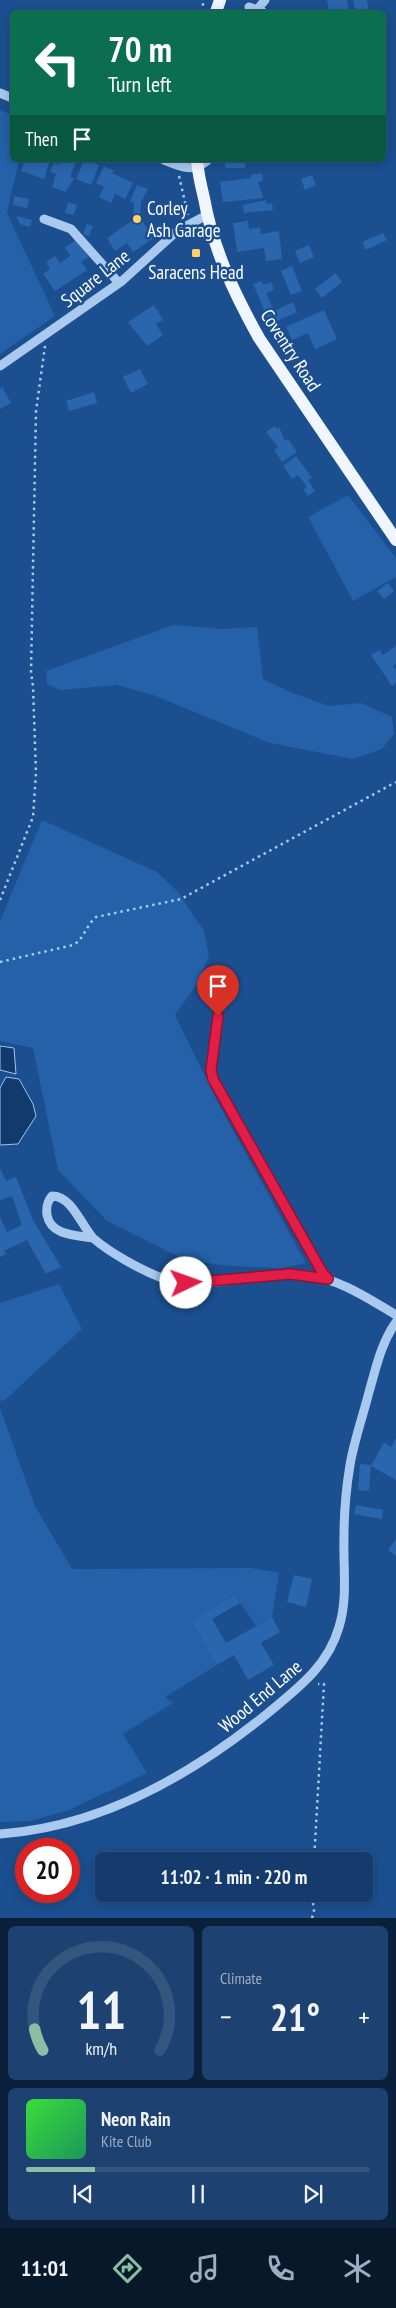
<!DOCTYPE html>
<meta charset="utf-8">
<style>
body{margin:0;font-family:"PT Sans Narrow",sans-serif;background:#1d4271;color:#f1f3f6;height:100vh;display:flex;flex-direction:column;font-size:19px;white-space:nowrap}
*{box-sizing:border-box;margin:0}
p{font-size:16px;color:#9dadc1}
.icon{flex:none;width:28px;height:28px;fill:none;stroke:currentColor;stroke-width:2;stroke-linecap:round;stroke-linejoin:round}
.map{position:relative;height:1918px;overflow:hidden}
.sheet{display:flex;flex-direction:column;gap:8px;padding:8px;background:#0b203b;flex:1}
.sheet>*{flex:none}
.hud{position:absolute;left:10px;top:10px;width:376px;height:152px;border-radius:8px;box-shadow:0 2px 12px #0003,0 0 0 1px #33557e;background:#0b6e4f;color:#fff;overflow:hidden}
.speed{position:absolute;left:15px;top:1838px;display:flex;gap:10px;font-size:25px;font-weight:700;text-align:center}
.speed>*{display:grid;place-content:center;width:65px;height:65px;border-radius:50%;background:#143b6b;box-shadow:0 2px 12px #0003,0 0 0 1px #33557e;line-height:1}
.speed .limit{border:8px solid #d22;background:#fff;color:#111}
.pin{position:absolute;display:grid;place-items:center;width:42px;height:42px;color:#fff;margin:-51px -21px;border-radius:50% 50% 50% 0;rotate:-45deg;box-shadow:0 0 5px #0007}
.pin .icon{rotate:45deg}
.me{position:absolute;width:55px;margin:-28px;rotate:87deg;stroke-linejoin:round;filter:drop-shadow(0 0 4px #0008)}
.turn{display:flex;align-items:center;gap:18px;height:105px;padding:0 15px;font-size:22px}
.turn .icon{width:65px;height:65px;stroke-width:2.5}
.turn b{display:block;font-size:35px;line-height:42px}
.then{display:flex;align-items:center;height:48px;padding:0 15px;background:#0003;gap:10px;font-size:19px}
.big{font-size:38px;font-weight:700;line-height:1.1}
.sheet .widget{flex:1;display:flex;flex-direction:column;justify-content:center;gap:8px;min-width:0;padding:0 18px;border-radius:8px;background:#1d4271}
.sheet .dial{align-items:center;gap:0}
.dial svg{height:130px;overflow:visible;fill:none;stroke:#33557e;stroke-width:7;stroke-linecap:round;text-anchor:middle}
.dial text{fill:#f1f3f6;stroke:none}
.song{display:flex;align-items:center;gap:15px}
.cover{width:60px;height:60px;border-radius:8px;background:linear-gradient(135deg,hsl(120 70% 55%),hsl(150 70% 35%))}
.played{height:5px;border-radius:2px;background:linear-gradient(90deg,#8abfa5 20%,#33557e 20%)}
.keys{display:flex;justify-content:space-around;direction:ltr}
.heat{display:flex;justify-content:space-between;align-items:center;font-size:28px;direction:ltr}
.sheet .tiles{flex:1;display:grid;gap:8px;grid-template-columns:1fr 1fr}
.widget:last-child{grid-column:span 2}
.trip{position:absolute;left:95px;top:1852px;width:278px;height:50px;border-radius:8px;background:#143b6b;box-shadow:0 2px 12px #0003,0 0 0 1px #33557e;font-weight:700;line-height:50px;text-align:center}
.tabs{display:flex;height:80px;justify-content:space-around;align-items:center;background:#08182b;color:#9dadc1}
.tabs .icon{width:35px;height:35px}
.tabs .current{color:#8abfa5}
.tabs b{font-size:22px;color:#f1f3f6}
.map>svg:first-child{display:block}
</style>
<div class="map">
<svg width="396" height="1918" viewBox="0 0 396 1918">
<rect width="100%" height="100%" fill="#1b4f8f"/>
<path fill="#2461a8" d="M0,110L12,115V160H19L7,213L55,316L0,354Z
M348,495L396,558V577L353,601L308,517Z
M173,625L222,629L257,627L263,679L290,692L329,706L361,703L392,717L394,734L382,749L353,759L270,743L153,695L117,685L60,690L47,684L46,671Z
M42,820L157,872L178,892L204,931L209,956L197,984L175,1015L219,1105L306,1263L281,1268L230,1266L185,1260L107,1221L58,1170L33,1048L0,1041V921Z
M59,1284L82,1329L5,1400L0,1401V1303Z
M0,1408L35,1506L72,1569L251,1568L279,1573L272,1617L256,1626L235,1595L191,1620L217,1665L165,1697L173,1703L123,1734L147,1773L69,1810L31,1821L0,1822Z"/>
<path fill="#123a6d" stroke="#9cc4f0" d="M0,1046L14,1048L16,1074L0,1070Z
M6,1077L19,1079L33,1104L36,1116L18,1144L0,1145V1088Z"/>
<path fill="#2a66ad" d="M327,0H347L349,12H329Z
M353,0H367L369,12H355Z
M25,160H50L44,179L21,171Z
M61,160L76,161L70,177L74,178L66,192L52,187L56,174L50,172L54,163L59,165Z
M84,160L99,165L91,185L76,179Z
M225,160H245V168H225Z
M104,166L114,171L112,173L133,183L125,199L115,194L111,203L99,197L104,187L96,183Z
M262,173L263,181L258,182L263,198L223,202L220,182L251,178V175Z
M312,175L316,185L305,190L301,179Z
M137,185L148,189L141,202L140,218L154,238L133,252L127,243L115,251L107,238L133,220L134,203L130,201Z
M14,196L29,199L27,208L13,205Z
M266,200V204L272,203L273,210L244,213L243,205Z
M68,202L77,205L74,215L65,213Z
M16,216L32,220L30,227L20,224Z
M248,221L249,229L260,227L261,234L279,231L282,259L266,261L264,248L237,252L233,223Z
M87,224L93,226L89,236L83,234Z
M383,233L387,240L366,250L362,242Z
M78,239L89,257L81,262L87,270L55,291L43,274L50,269L46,262L55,256L60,263L70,256L65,247Z
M309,245L314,257L300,263L295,251Z
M292,266L302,291L291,295L281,271Z
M335,273L342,282L322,298L315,289Z
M261,281L263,285L271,282L274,290L266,293L274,311L293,302L297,312L270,324L253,284Z
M154,305L163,320L156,324L163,335L147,346L128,322Z
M324,310L337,339L315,349L308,333L292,340L286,327Z
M140,369L148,384L131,393L123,377Z
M2,387L11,403L0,409V389Z
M94,392L97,403L69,411L66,401Z
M275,426L277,429L279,427L285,441L288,439L297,452L282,462L274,450L278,447L266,432Z
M296,456L312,478L308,480L315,491L308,496L303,489L307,487L298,475L292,479L283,466Z
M388,583L394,591L384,599L377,591Z
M396,646V664L393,666L396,670V683L392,686L371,655L379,650L383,655Z
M0,1168L6,1181L16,1177L33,1220L61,1267L46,1274L27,1240L4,1251L6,1254L0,1257V1217L7,1232L22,1225L12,1196L0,1200Z
M396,1438V1480L371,1466L384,1442L391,1447Z
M360,1464L371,1465L369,1491L358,1490Z
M356,1505L383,1510L382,1519L354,1514Z
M396,1539V1556L388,1550Z
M294,1575L312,1579L306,1607L287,1602Z
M235,1595L240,1603L212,1619L226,1643L272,1617L280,1632L261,1643L274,1665L248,1680L234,1655L217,1665L191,1620Z"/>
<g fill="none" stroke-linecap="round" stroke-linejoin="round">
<path stroke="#a9c9ee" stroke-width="2.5" stroke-dasharray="2.5 4" stroke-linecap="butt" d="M201,12L204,0
M179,176L188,215
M0,900L33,817L36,773L33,686L31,672L36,411L45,346
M0,962L73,945C84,940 86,925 96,917L181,899L396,782
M314,1861L324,1684H318
M312,1918L314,1911L312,1894"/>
<path stroke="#a9c9ee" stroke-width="9" d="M249,7L263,12
M257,10L265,0
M0,93L12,98
M164,160C181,167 193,173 208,160
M44,219L71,229L119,283
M0,366L122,281L177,231L207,215
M218,1016L211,1070L213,1079L322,1272L328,1279
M93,1238C76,1235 51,1236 47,1215C46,1207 47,1202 52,1196C72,1196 81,1225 93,1238C110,1253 141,1270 162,1278C200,1293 264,1270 306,1275C338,1278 369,1299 396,1315
M0,1834C100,1827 193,1774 268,1713C298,1688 328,1666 339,1627C348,1599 343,1566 344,1537C344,1513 346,1489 350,1465C354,1441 363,1416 369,1392C376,1368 381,1343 396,1322"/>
<path stroke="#f0f6ff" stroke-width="12" d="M216,12L220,0
M197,160C198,173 201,186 204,198C213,249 234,293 259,338L396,540"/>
</g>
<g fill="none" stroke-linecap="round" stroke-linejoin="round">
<g stroke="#92132f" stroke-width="12">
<path id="route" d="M186,1283L290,1274L328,1279L322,1272L213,1079L211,1070L218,1016"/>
</g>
<use href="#route" stroke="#e11d48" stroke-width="9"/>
</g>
<g fill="#ffd166" stroke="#1b4f8f" stroke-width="2">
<circle cx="137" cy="219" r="5"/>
<rect x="191" y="248" width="10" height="10" rx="2.5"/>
</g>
<g text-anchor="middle" stroke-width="5" stroke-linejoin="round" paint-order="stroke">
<g font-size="19" fill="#fff" stroke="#1b4f8f" text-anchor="start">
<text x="147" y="215">Corley<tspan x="147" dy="22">Ash Garage</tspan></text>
<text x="196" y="279" text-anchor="middle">Saracens Head</text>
</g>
<g font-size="19" fill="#fff" stroke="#1b4f8f">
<text transform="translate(95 278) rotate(-38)" y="7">Square Lane</text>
<text transform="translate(291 350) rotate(57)" y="7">Coventry Road</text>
<text transform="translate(260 1696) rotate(-40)" y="7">Wood End Lane</text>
</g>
</g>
</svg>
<div class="speed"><div class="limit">20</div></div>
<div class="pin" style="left:218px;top:1016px;background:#d93025"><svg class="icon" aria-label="arrive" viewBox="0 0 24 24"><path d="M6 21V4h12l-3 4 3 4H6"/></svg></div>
<svg class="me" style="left:186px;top:1283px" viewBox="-20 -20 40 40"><circle r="19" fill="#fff"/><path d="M0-13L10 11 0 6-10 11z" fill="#e11d48"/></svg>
<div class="trip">11:02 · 1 min · 220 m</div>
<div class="hud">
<div class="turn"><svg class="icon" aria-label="left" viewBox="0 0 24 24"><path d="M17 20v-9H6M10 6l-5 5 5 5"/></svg><div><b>70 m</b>Turn left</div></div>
<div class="then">Then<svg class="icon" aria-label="arrive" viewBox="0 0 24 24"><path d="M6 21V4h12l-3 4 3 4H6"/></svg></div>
</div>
</div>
<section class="sheet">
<div class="tiles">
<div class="widget dial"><svg viewBox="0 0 100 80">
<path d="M14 69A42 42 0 1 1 86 69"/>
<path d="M14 69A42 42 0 0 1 9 56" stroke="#8abfa5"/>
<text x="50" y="56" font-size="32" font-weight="700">11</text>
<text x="50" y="72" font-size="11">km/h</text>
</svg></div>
<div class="widget"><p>Climate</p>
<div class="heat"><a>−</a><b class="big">21°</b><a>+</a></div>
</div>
<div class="widget">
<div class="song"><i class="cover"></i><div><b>Neon Rain</b><p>Kite Club</p></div></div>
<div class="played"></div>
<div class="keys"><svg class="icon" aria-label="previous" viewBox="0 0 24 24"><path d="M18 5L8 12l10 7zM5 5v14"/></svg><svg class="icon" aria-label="pause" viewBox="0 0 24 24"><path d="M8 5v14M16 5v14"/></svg><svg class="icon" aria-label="next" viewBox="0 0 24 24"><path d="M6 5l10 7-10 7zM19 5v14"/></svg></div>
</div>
</div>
</section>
<nav class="tabs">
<b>11:01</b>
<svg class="icon current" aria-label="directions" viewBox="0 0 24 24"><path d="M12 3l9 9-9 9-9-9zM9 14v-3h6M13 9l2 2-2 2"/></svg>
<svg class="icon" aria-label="music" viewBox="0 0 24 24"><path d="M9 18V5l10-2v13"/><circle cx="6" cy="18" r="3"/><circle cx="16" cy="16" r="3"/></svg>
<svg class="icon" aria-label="phone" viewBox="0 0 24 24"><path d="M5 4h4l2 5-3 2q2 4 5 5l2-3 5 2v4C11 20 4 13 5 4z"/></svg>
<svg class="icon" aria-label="climate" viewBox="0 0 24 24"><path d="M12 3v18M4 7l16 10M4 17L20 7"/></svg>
</nav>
